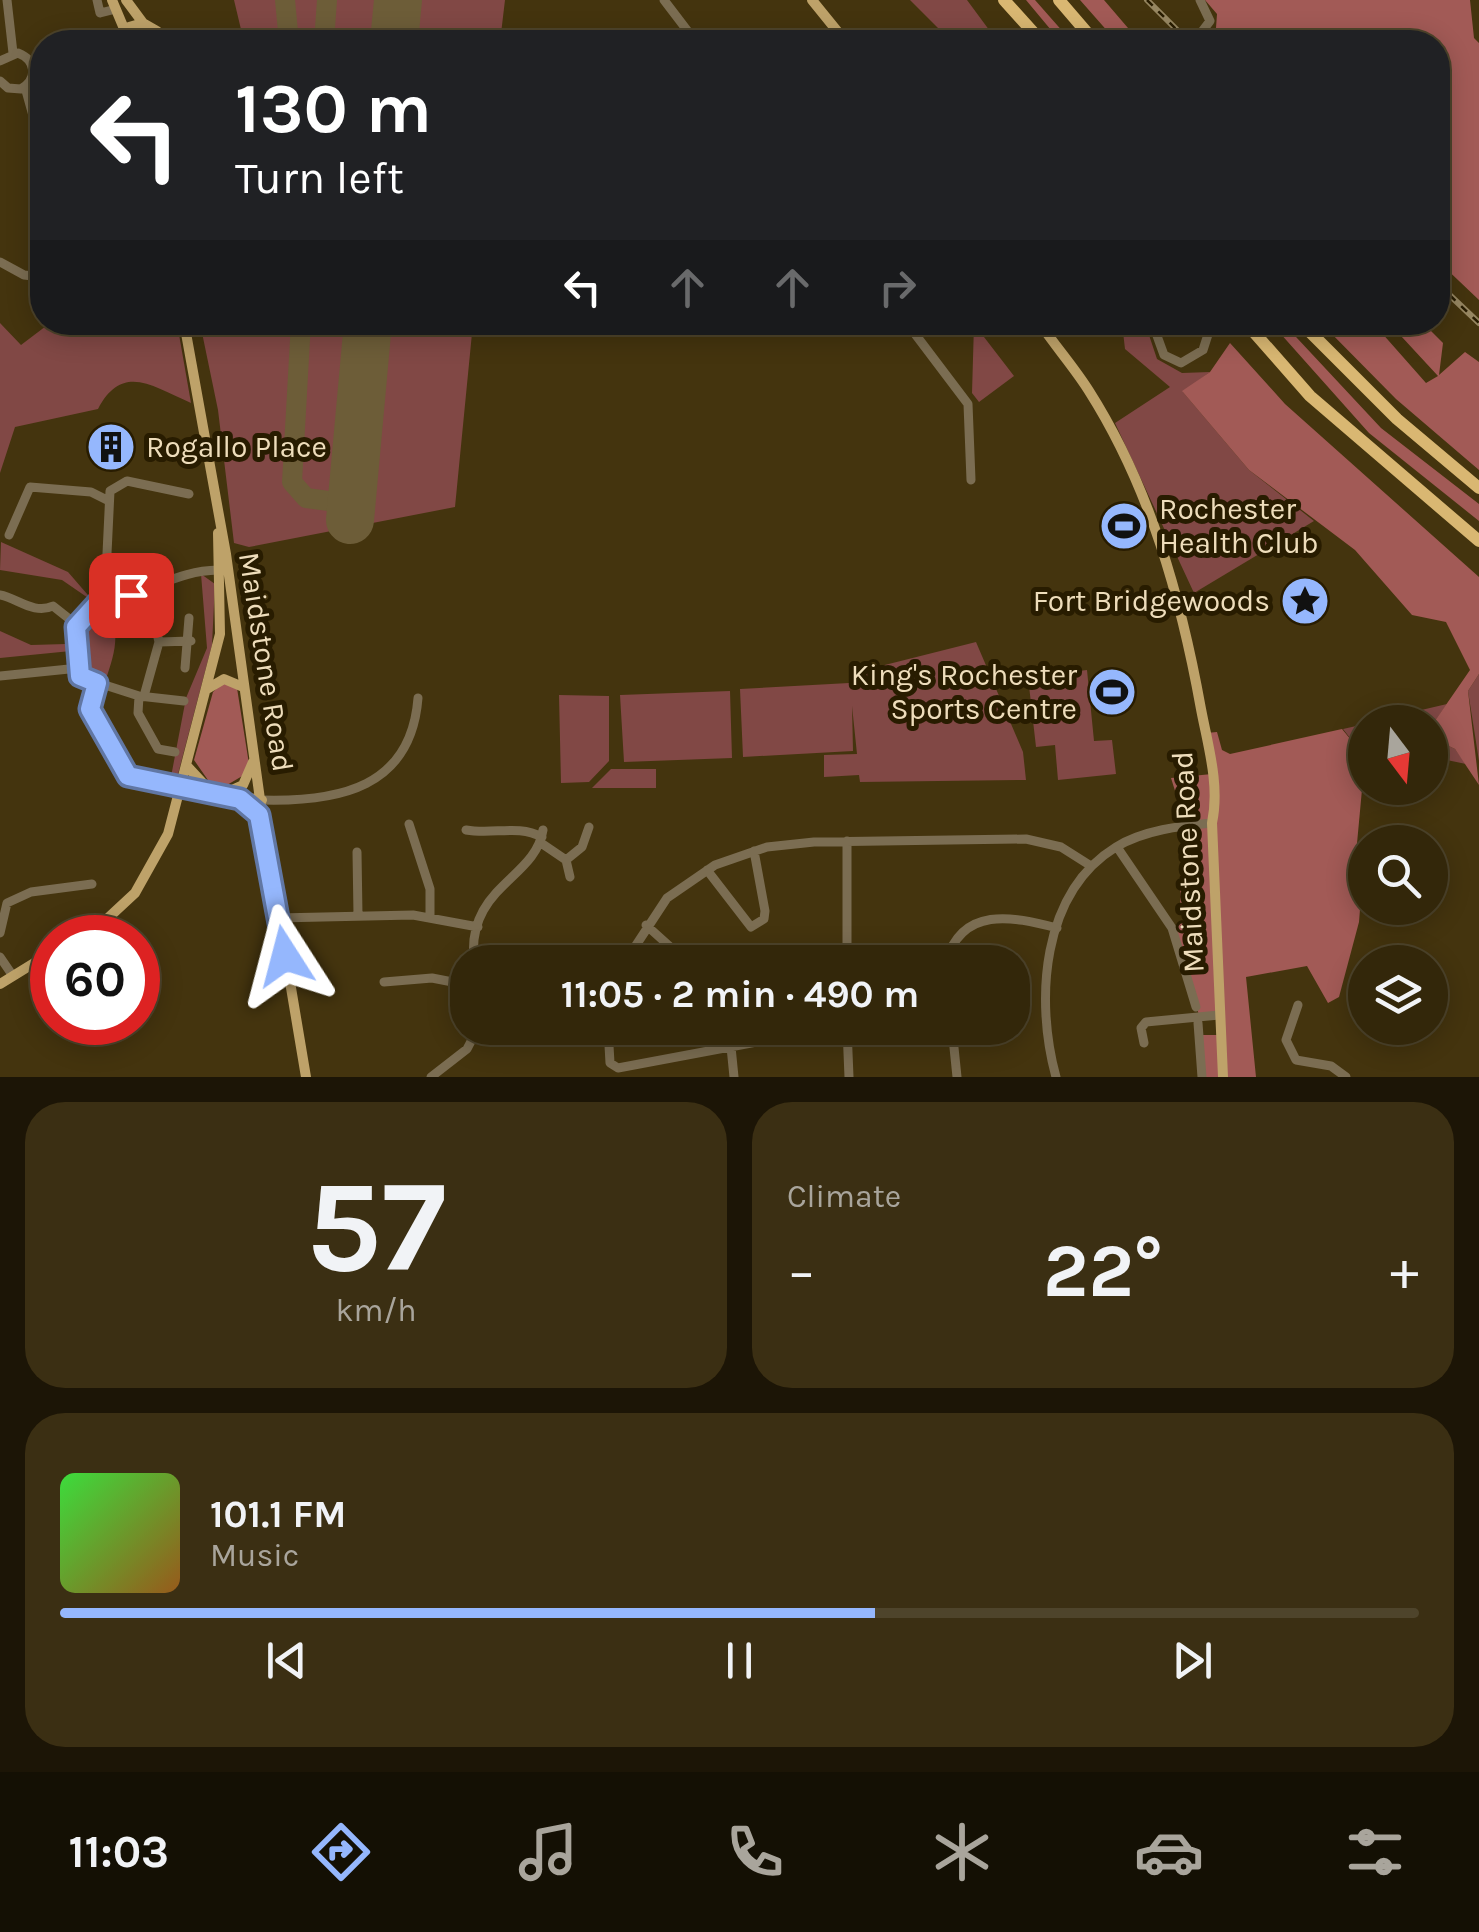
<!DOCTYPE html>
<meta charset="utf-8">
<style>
body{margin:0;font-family:Karla,sans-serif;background:#3b2f13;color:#f1f3f6;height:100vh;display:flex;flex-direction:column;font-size:38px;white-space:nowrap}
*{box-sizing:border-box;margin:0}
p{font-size:32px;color:#a9a59c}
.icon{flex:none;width:55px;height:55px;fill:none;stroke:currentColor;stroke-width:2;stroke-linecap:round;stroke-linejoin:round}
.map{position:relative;height:1077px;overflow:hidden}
.side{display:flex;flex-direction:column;gap:25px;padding:25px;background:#1c1506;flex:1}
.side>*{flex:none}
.hud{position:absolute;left:30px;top:30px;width:1420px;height:305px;border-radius:40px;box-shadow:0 5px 25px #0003,0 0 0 2px #4e442b;background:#202124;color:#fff;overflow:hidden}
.needle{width:65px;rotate:164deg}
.buttons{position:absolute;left:1348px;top:705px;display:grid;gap:20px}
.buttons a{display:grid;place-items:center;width:100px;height:100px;border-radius:50%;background:#33270a;box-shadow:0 5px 25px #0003,0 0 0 2px #4e442b;font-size:50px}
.speed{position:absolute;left:30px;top:915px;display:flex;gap:20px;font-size:50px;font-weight:700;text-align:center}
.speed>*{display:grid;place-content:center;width:130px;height:130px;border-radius:50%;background:#33270a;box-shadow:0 5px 25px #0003,0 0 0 2px #4e442b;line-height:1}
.speed .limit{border:15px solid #d22;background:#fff;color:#111}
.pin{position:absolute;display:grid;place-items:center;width:85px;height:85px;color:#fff;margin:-42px;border-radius:20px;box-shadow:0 5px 15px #0006}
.me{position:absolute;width:110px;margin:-55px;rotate:351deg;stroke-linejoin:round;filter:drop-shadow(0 0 8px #0008)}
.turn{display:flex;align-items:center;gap:35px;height:210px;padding:0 40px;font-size:45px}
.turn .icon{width:130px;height:130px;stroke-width:2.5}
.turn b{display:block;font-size:70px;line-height:85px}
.lanes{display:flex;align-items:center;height:95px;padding:0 40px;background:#0003;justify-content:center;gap:50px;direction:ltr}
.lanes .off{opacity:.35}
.big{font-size:75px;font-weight:700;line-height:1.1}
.side .tile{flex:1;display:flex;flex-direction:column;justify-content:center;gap:15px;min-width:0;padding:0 35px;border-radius:40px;background:#3b2f13}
.side .dial{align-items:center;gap:0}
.dial b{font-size:130px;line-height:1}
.song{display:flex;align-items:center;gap:30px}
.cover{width:120px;height:120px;border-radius:15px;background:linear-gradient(135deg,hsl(120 70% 55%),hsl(30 70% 35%))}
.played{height:10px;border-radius:5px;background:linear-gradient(90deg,#95b7fd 60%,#4e442b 60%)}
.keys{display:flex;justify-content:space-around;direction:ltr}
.heat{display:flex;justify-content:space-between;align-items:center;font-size:55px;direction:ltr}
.side .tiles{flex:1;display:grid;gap:25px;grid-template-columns:1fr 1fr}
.tile:last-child{grid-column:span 2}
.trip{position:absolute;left:450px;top:945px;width:580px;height:100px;border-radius:40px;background:#33270a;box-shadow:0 5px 25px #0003,0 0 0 2px #4e442b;font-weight:700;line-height:100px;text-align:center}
.tabs{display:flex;height:160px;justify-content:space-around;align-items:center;background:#141004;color:#a9a59c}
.tabs .icon{width:70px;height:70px}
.tabs .current{color:#95b7fd}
.tabs b{font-size:45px;color:#f1f3f6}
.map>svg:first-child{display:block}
</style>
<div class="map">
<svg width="1479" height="1077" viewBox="0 0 1479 1077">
<rect width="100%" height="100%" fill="#44340e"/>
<path fill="#814845" d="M234,0H505L500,42H244Z
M910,0H967L998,42H952Z
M0,323L21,345L50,323H177L191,403C153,387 123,362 98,409L15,427L0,473Z
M200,323H473L455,507L249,547L234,543L218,410Z
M1122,323H1145L1157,359L1182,373L1210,372L1183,392L1249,470L1314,521L1194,593L1115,423L1170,387L1125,349Z
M974,324L1014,376L979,402L972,393Z
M1,542L68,572L94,602L62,580L0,570Z
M201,574L215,584L212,645L177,778L170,782L186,698L207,648Z
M102,607C124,626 114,655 106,679L88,672L84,629Z
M0,631L31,645L66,644L71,651L0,658Z
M976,642L1023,752L1026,780L860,782L859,775L824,777V755L857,754L852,706L853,751L743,757L740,689L849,683V674Z
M1087,670L1094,741L1112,740L1116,774L1058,780L1055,745L1036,747L1028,677Z
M1479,674V761L1468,691Z
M730,691L732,758L624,762L620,695Z
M559,695L609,696V761L589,782L561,783Z
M1447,704L1430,728V722H1370Z
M1365,724V757L1343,729Z
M1430,737L1455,749L1466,764L1442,759L1430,766Z
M611,769H656V788H592Z"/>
<path fill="#a25a56" d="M1026,0H1035L1072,42H1061Z
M1080,0H1104L1140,42H1117Z
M1205,0H1470L1474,38L1479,43V300L1438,261V42H1215L1217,14Z
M1271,323H1283L1381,428L1479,504V521L1369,433Z
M1321,323H1373L1426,383L1438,376L1389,323H1423L1443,343L1439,375L1465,352L1479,362V470L1396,399Z
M1230,343L1285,404L1479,577V674L1468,691L1479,785L1455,749L1430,737V728L1470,670L1446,622L1412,615L1355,550L1249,470L1182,391L1210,372Z
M222,683L237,688L249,764L244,775L227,785L210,783L194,760L213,692Z
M1342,729L1365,757L1354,876L1362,884L1359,922L1339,997L1328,1003L1307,966L1246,977L1256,1077H1202L1198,1035H1220L1219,1015H1199L1172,928L1186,920L1180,910L1182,813L1171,778L1212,774L1206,733L1217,732L1222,750L1230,754Z"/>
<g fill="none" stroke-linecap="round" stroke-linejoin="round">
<path stroke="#6d5d38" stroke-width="20" d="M285,0L289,42
M324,42L327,0
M301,322L292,482L306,498L351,504"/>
<path stroke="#6d5d38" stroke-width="48" d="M394,42L398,0
M350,520L368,322"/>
<path stroke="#7b6d52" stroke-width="9" d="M7,0L13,53
M97,0L100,13L116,9
M664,0L696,42
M1194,42L1210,21L1200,0
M0,61L18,53C36,60 38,79 21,89L8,88L0,81
M25,87L42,148
M0,262L24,275L42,277
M906,322L968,404L971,480
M1152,322L1164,355L1181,363L1203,350L1212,322
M9,535L30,487L91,492L107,500
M0,595C17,598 34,615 53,606L77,625L83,678L139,696L184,701
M105,595L110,491L127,481L189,494
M77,625L105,595C146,598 171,571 218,570
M159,642L191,641
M185,668L189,618
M0,676L79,668
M97,683L90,709L126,775L178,788
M139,696L138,713L158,749L175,752
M144,696L159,642L147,589
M262,800C339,802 411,788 418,698
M409,824L430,889V917
M466,830C494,835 517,824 542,837
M541,843L566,860L570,877
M1117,847L1172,928L1196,1007
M357,852L358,915
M566,860L582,847L589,827
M707,870L751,927L764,919L765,911L754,851
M278,918L413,915L478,927
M646,925L687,962
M0,933L7,903L31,892L92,884
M0,957L13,976
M474,962C466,886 535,880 543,830
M474,962L534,948L549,950
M625,962L667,898L715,865L767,847L814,842L1026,839L1061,847L1091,866
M847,962V841
M946,962C962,906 1012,916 1057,928
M384,982L432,978L468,985
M1298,1005L1286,1040L1296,1060L1331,1066L1346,1077
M1198,1023L1202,1077
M608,1028L610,1063L618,1068
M847,1028L849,1077
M952,1028L957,1077
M1144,1043L1141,1028L1146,1022L1219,1015
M731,1047L734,1077
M618,1068L831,1028
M431,1077L467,1049L478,1028
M1056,1077C1035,1001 1041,893 1116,847C1144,830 1180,826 1212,823"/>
<path stroke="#bea269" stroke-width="10" d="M112,0L125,31
M126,0L143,23L157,31L161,42
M812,0L846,42
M120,42L129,27L143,23
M184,322L226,554L263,821L306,1077
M1039,322C1055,346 1074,367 1089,391C1150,487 1181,598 1201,709C1208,746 1220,785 1212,823L1223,1077
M207,689L224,679L243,687
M186,765L212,793
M178,788L262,800
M223,794L243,785L253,762
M77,938L107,919L135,893L168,834L220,634L218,533
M0,984L52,952"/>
<path stroke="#d9b772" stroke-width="12" d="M1004,0L1042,42
M1059,0L1095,42
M1245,322L1310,396L1479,541
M1300,322L1397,419L1479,488"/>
<g stroke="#968661" stroke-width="6">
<path id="rail" d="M1147,0L1189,42
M1438,284L1479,323"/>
</g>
<use href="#rail" stroke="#281c00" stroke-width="2.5" stroke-dasharray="8" stroke-linecap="butt"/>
</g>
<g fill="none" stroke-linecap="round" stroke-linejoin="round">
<g stroke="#6177a4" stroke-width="25">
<path id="route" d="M131,595H105L76,627L80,676L97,683L90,709L128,776L240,799L259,815L285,956"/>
</g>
<use href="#route" stroke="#95b7fd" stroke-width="18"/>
</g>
<defs>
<g id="building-disc" transform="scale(2.5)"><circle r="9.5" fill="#95b7fd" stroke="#281c00"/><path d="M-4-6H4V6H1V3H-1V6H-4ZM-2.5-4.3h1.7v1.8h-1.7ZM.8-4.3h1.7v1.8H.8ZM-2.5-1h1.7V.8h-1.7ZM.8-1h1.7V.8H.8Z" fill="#111"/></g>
<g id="stadium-disc" transform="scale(2.5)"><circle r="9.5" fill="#95b7fd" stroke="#281c00"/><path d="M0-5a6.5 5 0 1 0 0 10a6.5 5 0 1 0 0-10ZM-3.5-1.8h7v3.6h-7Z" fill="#111"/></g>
<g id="sight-disc" transform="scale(2.5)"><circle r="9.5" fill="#95b7fd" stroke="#281c00"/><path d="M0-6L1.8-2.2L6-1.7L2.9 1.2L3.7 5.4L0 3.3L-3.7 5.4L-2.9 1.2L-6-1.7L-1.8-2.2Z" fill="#111"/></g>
</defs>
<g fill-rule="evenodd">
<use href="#building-disc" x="111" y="447"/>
<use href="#stadium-disc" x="1124" y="526"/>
<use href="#sight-disc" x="1305" y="601"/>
<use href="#stadium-disc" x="1112" y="692"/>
</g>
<g text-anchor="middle" stroke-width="10" stroke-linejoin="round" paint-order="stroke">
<g font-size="30" fill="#edb" stroke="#281c00" text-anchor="start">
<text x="146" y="457">Rogallo Place</text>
<text x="1159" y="519">Rochester<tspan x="1159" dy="34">Health Club</tspan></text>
<text x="1270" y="611" text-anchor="end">Fort Bridgewoods</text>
<text x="1077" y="685" text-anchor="end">King's Rochester<tspan x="1077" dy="34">Sports Centre</tspan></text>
</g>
<g font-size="30" fill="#edb" stroke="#281c00">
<text transform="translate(266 662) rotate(81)" y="10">Maidstone Road</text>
<text transform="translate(1188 862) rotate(-93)" y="10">Maidstone Road</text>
</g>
</g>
</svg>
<div class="buttons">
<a><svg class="needle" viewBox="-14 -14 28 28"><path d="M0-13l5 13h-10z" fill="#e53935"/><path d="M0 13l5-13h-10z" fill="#a9a59c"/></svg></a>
<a><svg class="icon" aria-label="search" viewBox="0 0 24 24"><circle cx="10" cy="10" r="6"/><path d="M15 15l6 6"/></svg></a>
<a><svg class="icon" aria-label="layers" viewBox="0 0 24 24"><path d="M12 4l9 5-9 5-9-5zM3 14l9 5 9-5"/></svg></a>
</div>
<div class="speed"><div class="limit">60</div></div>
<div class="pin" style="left:131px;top:595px;background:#d93025"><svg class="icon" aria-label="arrive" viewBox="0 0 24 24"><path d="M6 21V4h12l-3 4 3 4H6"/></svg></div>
<svg class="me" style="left:285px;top:956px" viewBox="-20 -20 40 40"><path d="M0-17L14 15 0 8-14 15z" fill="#95b7fd" stroke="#fff" stroke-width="4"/></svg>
<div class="trip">11:05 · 2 min · 490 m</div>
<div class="hud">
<div class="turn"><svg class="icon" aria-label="left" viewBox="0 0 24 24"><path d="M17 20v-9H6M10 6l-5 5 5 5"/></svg><div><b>130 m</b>Turn left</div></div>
<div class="lanes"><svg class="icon" aria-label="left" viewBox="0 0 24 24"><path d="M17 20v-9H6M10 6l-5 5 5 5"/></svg><svg class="icon off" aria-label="ahead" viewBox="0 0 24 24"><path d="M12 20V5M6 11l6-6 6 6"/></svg><svg class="icon off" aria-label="ahead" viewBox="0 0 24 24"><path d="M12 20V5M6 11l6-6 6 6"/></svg><svg class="icon off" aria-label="right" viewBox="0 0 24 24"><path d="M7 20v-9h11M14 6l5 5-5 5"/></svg></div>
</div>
</div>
<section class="side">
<div class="tiles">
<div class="tile dial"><b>57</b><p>km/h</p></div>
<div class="tile"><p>Climate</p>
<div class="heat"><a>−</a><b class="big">22°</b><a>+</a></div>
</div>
<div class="tile">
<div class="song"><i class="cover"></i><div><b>101.1 FM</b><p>Music</p></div></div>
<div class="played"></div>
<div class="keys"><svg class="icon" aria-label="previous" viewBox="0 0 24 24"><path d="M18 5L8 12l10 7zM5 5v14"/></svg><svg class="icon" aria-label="pause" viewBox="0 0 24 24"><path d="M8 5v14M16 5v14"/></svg><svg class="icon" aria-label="next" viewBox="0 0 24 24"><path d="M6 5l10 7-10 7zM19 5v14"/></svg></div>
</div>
</div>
</section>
<nav class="tabs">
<b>11:03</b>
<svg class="icon current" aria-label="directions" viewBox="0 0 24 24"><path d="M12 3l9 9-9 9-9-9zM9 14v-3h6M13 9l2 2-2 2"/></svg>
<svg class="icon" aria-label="music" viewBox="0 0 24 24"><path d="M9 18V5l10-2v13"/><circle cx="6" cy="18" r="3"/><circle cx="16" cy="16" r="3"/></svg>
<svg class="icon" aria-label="phone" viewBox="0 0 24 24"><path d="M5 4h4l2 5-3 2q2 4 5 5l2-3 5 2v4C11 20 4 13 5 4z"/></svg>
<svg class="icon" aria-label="climate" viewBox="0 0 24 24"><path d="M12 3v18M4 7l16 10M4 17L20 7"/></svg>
<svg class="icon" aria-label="car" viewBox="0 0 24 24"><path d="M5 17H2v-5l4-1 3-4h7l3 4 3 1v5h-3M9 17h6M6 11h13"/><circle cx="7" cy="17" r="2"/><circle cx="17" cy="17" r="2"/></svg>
<svg class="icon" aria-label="filters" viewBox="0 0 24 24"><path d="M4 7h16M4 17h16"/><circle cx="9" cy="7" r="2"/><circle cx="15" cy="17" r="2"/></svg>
</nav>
